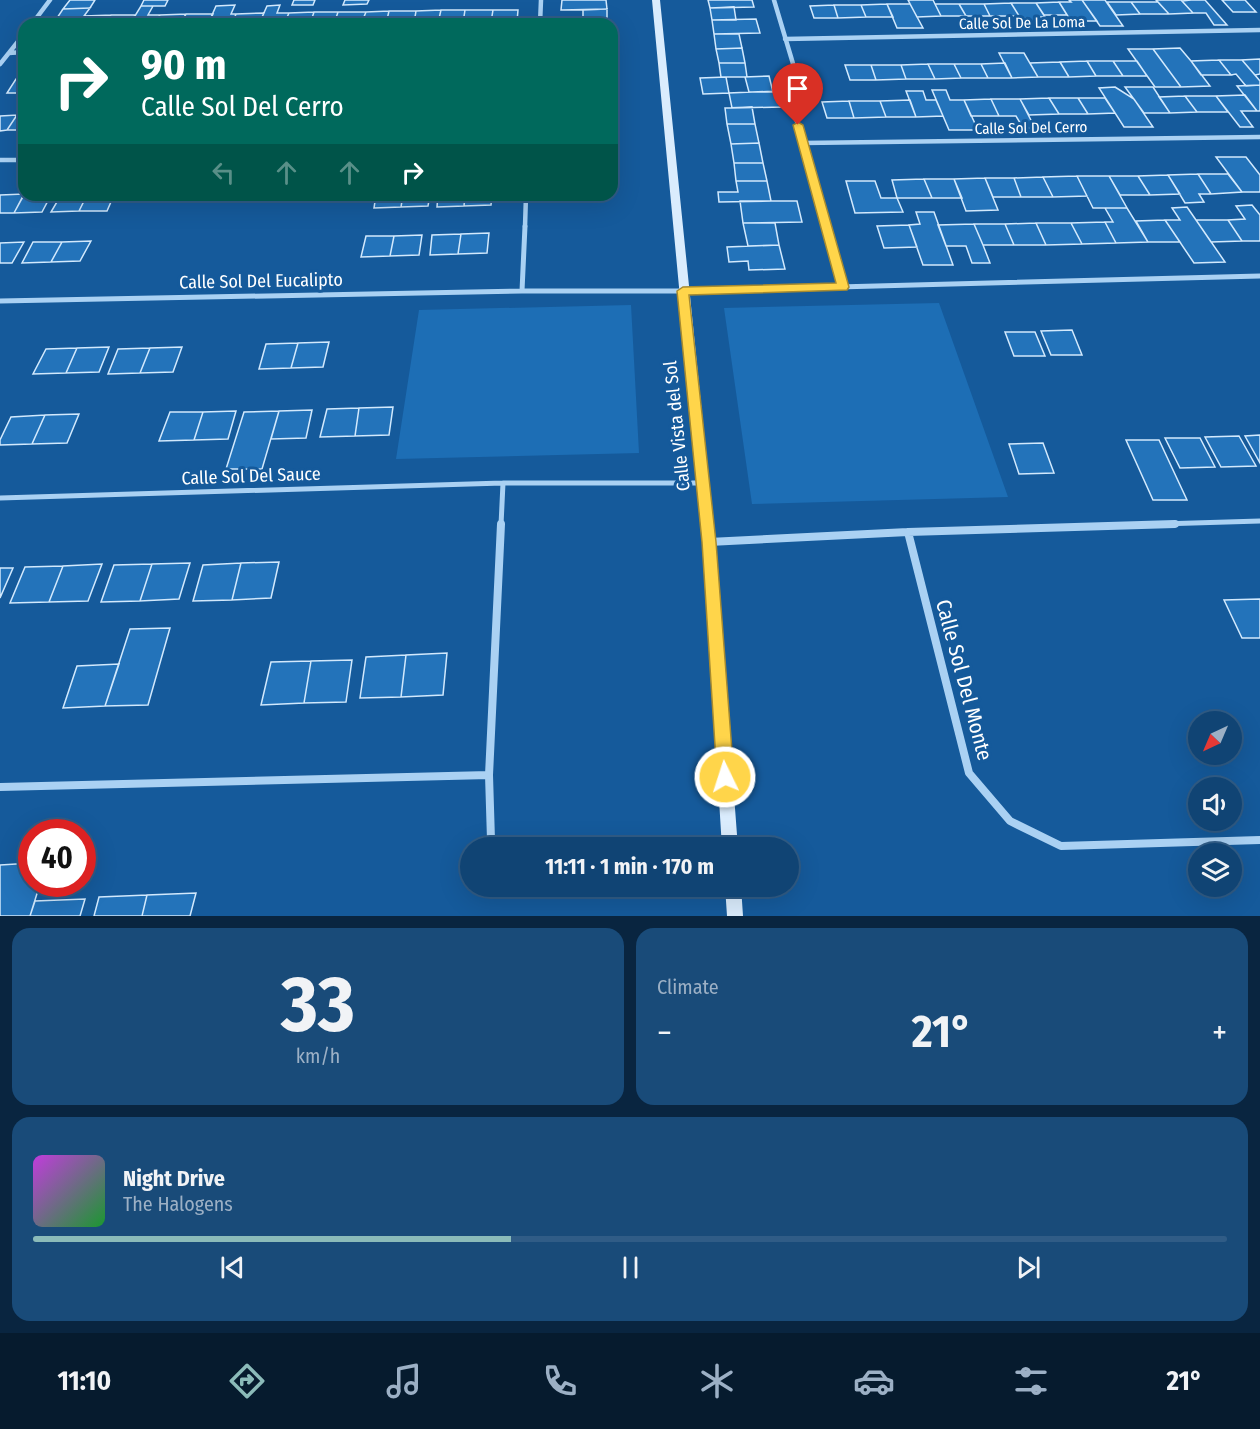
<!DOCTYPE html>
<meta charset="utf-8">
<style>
body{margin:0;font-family:"Fira Sans Condensed",sans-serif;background:#194b79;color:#f1f3f6;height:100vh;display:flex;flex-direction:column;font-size:22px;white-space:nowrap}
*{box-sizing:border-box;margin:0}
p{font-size:20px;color:#9cb0c5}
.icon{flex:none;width:33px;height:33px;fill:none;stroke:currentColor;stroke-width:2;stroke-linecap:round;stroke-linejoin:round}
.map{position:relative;height:916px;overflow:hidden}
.drawer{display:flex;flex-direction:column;gap:12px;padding:12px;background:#092540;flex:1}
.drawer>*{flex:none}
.banner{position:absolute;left:18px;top:18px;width:600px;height:183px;border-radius:18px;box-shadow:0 6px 24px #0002,0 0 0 2px #305c86;background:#00695c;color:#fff;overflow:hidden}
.needle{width:39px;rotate:224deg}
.fabs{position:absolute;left:1188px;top:711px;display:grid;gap:12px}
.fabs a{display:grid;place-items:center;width:54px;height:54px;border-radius:50%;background:#104474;box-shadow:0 6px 24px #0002,0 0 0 2px #305c86;font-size:30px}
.speed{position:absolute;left:18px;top:819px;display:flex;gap:12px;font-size:30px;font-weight:700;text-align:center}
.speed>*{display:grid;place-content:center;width:78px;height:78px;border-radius:50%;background:#104474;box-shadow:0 6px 24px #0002,0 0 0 2px #305c86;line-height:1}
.speed .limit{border:9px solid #d22;background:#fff;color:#111}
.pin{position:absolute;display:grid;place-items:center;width:51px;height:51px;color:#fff;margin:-62px -26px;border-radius:50% 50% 50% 0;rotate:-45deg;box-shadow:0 0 6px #0007}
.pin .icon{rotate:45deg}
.me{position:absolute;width:66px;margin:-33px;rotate:356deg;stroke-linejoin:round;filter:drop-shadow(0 0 4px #0008)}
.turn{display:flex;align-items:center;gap:21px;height:126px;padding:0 24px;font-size:27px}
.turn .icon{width:78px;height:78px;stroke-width:2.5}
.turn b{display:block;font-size:42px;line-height:51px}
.lanes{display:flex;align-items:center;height:57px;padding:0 24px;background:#0003;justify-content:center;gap:30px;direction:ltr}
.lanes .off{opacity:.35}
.big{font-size:45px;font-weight:700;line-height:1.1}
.drawer .card{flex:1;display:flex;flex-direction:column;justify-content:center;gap:9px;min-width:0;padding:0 21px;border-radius:18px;background:#194b79}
.drawer .dial{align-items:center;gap:0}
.dial b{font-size:78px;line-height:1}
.song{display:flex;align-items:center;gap:18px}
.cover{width:72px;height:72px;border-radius:9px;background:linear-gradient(135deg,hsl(290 70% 55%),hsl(130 70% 35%))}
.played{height:6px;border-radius:3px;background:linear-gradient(90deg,#8bbbb9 40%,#305c86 40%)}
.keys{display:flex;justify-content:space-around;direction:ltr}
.heat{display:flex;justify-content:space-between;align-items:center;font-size:33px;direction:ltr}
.drawer .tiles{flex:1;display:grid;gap:12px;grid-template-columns:1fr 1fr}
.card:last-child{grid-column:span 2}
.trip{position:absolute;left:460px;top:837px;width:339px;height:60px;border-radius:30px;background:#104474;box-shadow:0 6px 24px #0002,0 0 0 2px #305c86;font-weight:700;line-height:60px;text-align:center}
.menu{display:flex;height:96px;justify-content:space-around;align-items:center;background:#061b2e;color:#9cb0c5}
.menu .icon{width:42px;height:42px}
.menu .active{color:#8bbbb9}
.menu b{font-size:27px;color:#f1f3f6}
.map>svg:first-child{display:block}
</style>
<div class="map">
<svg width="1260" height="916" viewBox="0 0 1260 916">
<rect width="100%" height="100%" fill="#155a9b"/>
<path fill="#1d6eb5" d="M939,303L1008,497L752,504L724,308Z
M631,305L639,453L396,459L419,310Z"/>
<path fill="#2373ba" stroke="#d2e9fd" stroke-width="1.5" d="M70,0H95L90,8L63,9Z
M144,0H168L165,6H141Z
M294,0H315L313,5H292Z
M345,0H369L367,4L343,5Z
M562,0H606L607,9L561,10Z
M708,0H752L754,7L710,8Z
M908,0H933L941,16L917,17Z
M1069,0H1082L1097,21H1082L1085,26H1074L1059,2H1071Z
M1082,0H1105L1123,26H1100Z
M1156,0H1181L1193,13L1169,14Z
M1191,0H1205L1227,25H1214L1206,13H1193L1182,1Z
M1222,0H1245L1256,12H1233Z
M1059,2L1067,15H1044L1036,3Z
M1107,2H1131L1140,14L1116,15Z
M1131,2H1158L1169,14H1140Z
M1011,3H1036L1045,17H1041L1044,23H1030L1027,18L1021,19Z
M1011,3L1019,16H990L984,4Z
M887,4H910L923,28H897Z
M887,4L893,17H866L861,5Z
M935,4H959L966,16H941Z
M959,4H984L990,16H966Z
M235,5L231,14H236L232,24H208L216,6Z
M280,5L277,13H289L284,24H259L267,6Z
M834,5H861L866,17L838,18Z
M834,5L838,18H814L810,6Z
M141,6H153L148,15H160L154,24H130Z
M734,7L736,20H712L710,8Z
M90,8L78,24H53L63,9Z
M607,9V23H583V10Z
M441,10H465L463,23H438Z
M441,10L438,23H414L416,11Z
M465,10H493L491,22L463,23Z
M493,10H518L517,22H491Z
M389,11H416L414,23L386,24Z
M389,11L386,24H361L366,12Z
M314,12H338L334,24H310Z
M314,12L310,24H284L289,13Z
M338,12H366L361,24H334Z
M264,13L259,24H232L236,14Z
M186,14H213L208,24H180Z
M186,14L180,24H154L160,15Z
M111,15H135L130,24H106Z
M111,15L106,24H78L84,16Z
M756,19L760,33L714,34L712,20Z
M714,34H739L742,48L716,49Z
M742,48L745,63H719L716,49Z
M1180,48L1191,61L1210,86L1181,87L1153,49Z
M1128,49H1153L1181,87H1155Z
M999,53H1024L1038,77L1012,78Z
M1260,59V74L1255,75L1242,60Z
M1219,60H1242L1260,81V85L1246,86L1236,74L1231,75Z
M1219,60L1231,75H1201L1191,61Z
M1087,61H1113L1123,76H1096Z
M1087,61L1096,76L1069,77L1060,62Z
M1113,61H1137L1147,76H1123Z
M1060,62L1069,77H1038L1030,63Z
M719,63H745L747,77H721Z
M1005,63L1012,78H988L981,64Z
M928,64H954L961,78L935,79Z
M928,64L935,79H906L901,65Z
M954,64H981L988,78H961Z
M845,65H871L876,80H850Z
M871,65H901L906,79L876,80Z
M769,76L773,92H749L745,77Z
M726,77L729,93L703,94L700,78Z
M16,79H24V93H7Z
M1260,85V111H1257L1237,86Z
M1115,87L1134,99L1153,127H1124L1099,88Z
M1125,87H1153L1170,113H1144Z
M932,90H946L950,100H964L978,130H949Z
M778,91L782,107L732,108L729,93Z
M906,91H923L926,100H936L943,116L916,117Z
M1245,95L1257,111H1241L1253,127H1240L1216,96Z
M1185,96H1216L1228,112H1197Z
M1185,96L1197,112L1170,113L1159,97Z
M1049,98H1078L1088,114H1059Z
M1049,98L1059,114L1029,115L1020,99Z
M1078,98H1105L1115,113L1088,114Z
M991,99H1020L1035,128H1023L1016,116H999Z
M991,99L999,116H971L964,100Z
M910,100L916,117H886L880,101Z
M849,101H880L886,117L854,118Z
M849,101L854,118H827L822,102Z
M752,107L755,124H727L725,108Z
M17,115H24V130H7Z
M17,115L7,130L0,131V116Z
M727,124H755L759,143L731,144Z
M759,143L763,163H734L731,144Z
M1216,157H1246L1260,175V192H1242Z
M734,163H763L767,181H736Z
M1198,174H1228L1242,192L1211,194Z
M1198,174L1211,194H1199L1204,202L1185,203L1168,175Z
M1168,175L1180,194L1150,195L1138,176Z
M1077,176H1109L1127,208H1093Z
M1077,176L1087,196L1053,197L1043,177Z
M1109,176H1138L1150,195H1120Z
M1043,177L1053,197H1021L1014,178Z
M985,178H1014L1021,197H993Z
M985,178L998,210L966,211L954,179Z
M924,179H954L962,198H932Z
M924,179L932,198H897L892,180Z
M736,181H767L771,201L719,202L718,192H738Z
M846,181H875L881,198H897L903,212L855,213Z
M24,194L14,213H0V195Z
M24,195H51L42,212L14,213Z
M61,195H87L79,211L51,212Z
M87,195H114L107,211H79Z
M376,195H403L401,207L374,208Z
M403,195H430L428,206L401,207Z
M438,195H465L464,206L437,207Z
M465,195H492L491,205L464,206Z
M740,201H797L802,222L743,223Z
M1252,205L1260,215V241H1242L1228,220L1245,219L1236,206Z
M1187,207L1196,220L1225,262L1194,263L1165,220H1180L1172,208Z
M1105,208H1127L1148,242L1116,243L1105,222H1113Z
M916,212H934L953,265H923L909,225L920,224Z
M1165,220L1180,242H1148L1136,221Z
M1196,220H1228L1242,241L1211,242Z
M1105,222L1116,243L1082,244L1071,223Z
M743,223H775L779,245L748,246Z
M1036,223H1071L1082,244L1046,245Z
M1036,223L1046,245H1014L1005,224Z
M974,224H1005L1014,245H983Z
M974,224L983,245L990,263H972L966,246H946L938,225Z
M909,225L917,247L884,248L877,226Z
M489,233L487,253L458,254L461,234Z
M461,234L458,254L430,255L432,235Z
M422,235L419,255L390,256L394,236Z
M366,236H394L390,256L361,257Z
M91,241L80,261L51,262L62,242Z
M24,242L12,263H0V243Z
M33,242H62L51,262L22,263Z
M779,245L785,269L749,270L748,261L729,262L727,247Z
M1072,330L1082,355H1051L1041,331Z
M1005,332H1035L1045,356H1014Z
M329,342L323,367L291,368L298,343Z
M298,343L291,368L259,369L266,344Z
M109,347L99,372L66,373L77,348Z
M182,347L173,372L140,373L150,348Z
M77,348L66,373L33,374L46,349Z
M150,348L140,373L108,374L118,349Z
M393,407L389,435L355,436L359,408Z
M359,408L355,436L320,437L327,409Z
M312,410L306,438L271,439L279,411Z
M236,411L228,439L194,440L203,412Z
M279,411L262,469H226L244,412Z
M170,412H203L194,440L159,441Z
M79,414L67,443L32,444L45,415Z
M45,415L32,444L0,445V440L11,417Z
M1260,435V463L1245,436Z
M1239,436L1256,466L1221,467L1205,437Z
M1165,438H1200L1215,467L1180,468Z
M1126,440H1159L1187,500H1153Z
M1043,443L1054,473L1019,474L1009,444Z
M279,562L271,598L232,600L241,563Z
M190,563L179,599L140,601L152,564Z
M241,563L232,600L193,601L203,565Z
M102,564L88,601L49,602L63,566Z
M152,564L140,601L101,602L114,565Z
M63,566L49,602L10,603L25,567Z
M0,568H13L0,598Z
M1260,599V638H1242L1224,600Z
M170,628L148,705L105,706L130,629Z
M447,653L443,695L401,697L406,655Z
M406,655L401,697L360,698L366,657Z
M352,660L346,702L304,703L311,661Z
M311,661L304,703L261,705L271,662Z
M119,664L105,706L63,708L77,666Z
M32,863V884H40L30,916H0V865Z
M196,893L190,916H142L147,895Z
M147,895L142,916H94L99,897Z
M85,899L80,916H30L35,901Z"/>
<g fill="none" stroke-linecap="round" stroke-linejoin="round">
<path stroke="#aad1f3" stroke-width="4.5" d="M774,0L794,67
M32,24L50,0
M540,24L541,0
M785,39L1260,30
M9,53L24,52
M0,64L24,34
M793,107L826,227
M803,143L1260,137
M0,160H24
M525,227L526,195"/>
<path stroke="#aad1f3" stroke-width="5" d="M826,226L843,287
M522,291L525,226
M0,301L522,291H683L1260,276
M0,498L503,483H703
M501,525L503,483
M1127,525L1260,521"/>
<path stroke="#aad1f3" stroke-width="8" d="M908,532L969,773L1010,821L1061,846L1260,840
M709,542L908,532L1175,524
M0,787L489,775
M491,840L489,775L501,524"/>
<path fill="#daecfd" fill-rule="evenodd" d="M652,0H660L715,542L738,848H722L703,542Z
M725,886H741L743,916H727Z"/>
</g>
<path fill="#ffd54a" stroke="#a68a30" stroke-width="1.5" d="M798,122L803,125L849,287L847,290L689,295L716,542L734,777L732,783L725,786L719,783L717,777L702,542L677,291L683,287L836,283L793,125Z"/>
<g text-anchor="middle" stroke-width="6" stroke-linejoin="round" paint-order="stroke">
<g font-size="15" fill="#fff" stroke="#155a9b">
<text transform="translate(1022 23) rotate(-1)" y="5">Calle Sol De La Loma</text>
<text transform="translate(1031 128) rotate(-1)" y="5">Calle Sol Del Cerro</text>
</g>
<g font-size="18" fill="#fff" stroke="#155a9b">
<text transform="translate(261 281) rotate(-1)" y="6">Calle Sol Del Eucalipto</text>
<text transform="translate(677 426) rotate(-96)" y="6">Calle Vista del Sol</text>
<text transform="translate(251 476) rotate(-2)" y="6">Calle Sol Del Sauce</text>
</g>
<g font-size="21" fill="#fff" stroke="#155a9b">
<text transform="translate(964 680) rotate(75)" y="7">Calle Sol Del Monte</text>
</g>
</g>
</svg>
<div class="fabs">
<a><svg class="needle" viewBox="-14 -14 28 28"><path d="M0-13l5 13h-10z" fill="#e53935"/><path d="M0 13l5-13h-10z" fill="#9cb0c5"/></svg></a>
<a><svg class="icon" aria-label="sound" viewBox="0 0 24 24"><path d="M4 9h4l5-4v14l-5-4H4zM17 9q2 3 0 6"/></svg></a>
<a><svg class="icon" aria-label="layers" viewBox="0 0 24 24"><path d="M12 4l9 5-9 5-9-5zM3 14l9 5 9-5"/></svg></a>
</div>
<div class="speed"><div class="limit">40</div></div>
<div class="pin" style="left:798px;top:125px;background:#d93025"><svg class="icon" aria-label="arrive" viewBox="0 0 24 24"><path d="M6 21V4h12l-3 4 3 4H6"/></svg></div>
<svg class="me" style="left:725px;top:777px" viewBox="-20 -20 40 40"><circle r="17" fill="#ffd54a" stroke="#fff" stroke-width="3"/><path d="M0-11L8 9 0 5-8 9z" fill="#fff"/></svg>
<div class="trip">11:11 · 1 min · 170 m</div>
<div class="banner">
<div class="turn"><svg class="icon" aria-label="right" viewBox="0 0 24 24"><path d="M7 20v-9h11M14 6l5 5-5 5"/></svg><div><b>90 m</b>Calle Sol Del Cerro</div></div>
<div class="lanes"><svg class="icon off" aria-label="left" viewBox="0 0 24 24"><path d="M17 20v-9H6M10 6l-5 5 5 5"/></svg><svg class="icon off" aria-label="ahead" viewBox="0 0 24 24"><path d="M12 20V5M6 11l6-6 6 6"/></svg><svg class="icon off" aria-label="ahead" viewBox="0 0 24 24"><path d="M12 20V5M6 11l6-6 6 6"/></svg><svg class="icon" aria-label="right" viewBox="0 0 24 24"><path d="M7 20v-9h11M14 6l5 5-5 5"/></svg></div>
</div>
</div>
<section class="drawer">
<div class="tiles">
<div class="card dial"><b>33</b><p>km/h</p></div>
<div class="card"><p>Climate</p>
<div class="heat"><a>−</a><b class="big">21°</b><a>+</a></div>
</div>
<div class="card">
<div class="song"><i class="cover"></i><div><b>Night Drive</b><p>The Halogens</p></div></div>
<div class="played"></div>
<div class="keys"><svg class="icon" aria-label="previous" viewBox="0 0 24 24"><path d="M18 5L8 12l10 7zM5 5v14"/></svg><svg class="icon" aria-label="pause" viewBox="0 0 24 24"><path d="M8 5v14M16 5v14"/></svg><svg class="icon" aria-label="next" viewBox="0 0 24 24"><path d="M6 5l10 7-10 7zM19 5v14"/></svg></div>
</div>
</div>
</section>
<nav class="menu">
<b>11:10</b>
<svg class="icon active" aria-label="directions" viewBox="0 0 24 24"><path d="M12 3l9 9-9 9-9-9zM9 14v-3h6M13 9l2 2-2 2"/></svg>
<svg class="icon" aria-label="music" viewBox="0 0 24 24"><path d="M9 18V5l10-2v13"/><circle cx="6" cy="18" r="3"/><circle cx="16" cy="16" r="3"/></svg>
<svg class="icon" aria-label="phone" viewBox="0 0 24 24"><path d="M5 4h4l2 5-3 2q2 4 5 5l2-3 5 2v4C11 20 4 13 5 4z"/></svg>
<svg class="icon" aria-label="climate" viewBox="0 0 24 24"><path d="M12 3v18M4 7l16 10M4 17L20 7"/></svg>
<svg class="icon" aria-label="car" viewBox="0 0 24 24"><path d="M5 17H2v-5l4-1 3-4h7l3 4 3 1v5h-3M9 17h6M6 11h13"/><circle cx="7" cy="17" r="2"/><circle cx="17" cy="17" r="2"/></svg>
<svg class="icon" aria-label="filters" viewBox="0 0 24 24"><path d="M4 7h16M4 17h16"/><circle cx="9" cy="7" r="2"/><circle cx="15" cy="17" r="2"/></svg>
<b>21°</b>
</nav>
